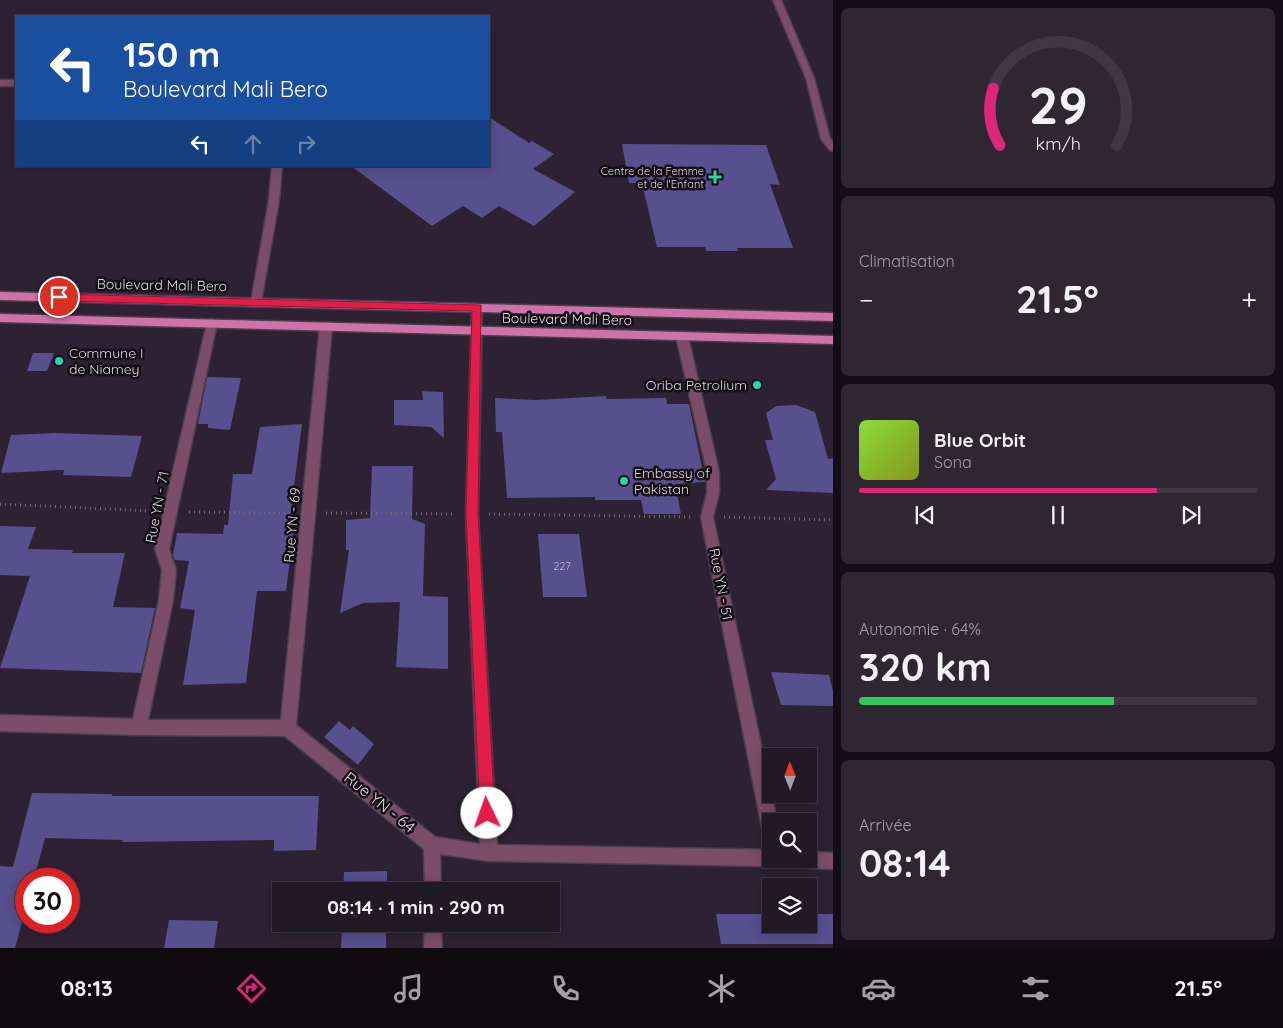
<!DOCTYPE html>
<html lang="fr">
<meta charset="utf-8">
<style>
body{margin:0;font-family:Quicksand,sans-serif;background:#2e2632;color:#f1f3f6;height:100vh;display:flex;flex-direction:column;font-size:19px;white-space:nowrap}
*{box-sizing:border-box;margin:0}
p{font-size:16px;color:#a2a0a7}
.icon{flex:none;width:28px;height:28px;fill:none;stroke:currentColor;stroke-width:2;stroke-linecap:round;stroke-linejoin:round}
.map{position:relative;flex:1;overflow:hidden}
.sheet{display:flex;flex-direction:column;gap:8px;padding:8px;background:#130e15;width:450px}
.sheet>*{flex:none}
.top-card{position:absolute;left:15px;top:15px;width:475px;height:152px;border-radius:0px;box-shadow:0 2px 12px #0003,0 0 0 1px #3f3843;background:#1a4fa0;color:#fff;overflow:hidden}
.needle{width:32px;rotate:359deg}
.fabs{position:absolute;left:762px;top:748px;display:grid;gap:10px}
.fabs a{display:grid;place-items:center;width:55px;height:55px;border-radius:0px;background:#221926;box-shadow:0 2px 12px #0003,0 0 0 1px #3f3843;font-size:25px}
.speed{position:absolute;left:15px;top:868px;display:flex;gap:10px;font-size:25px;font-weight:700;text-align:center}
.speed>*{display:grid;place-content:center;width:65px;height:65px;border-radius:50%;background:#221926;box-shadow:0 2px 12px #0003,0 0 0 1px #3f3843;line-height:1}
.speed .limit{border:8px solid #d22;background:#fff;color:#111}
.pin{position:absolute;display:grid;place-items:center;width:42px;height:42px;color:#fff;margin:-21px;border:2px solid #fff;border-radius:50%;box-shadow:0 1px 5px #0007}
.me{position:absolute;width:55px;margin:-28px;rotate:357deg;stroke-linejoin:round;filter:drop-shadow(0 0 4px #0008)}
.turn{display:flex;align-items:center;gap:18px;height:105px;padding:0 25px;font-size:22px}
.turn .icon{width:65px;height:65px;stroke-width:2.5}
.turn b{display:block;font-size:35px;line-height:42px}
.lanes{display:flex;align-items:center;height:48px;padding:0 25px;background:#0003;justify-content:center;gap:25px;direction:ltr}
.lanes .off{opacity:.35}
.big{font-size:38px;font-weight:700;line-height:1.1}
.sheet .card{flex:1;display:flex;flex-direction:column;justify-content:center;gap:8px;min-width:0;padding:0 18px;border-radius:8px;background:#2e2632}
.sheet .dial{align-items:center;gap:0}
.dial svg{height:130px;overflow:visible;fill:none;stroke:#3f3843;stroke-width:7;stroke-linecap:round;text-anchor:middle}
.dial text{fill:#f1f3f6;stroke:none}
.song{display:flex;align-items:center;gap:15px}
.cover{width:60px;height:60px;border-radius:8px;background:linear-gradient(135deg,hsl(90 70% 55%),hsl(70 70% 35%))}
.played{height:5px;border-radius:2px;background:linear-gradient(90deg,#db2777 75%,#3f3843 75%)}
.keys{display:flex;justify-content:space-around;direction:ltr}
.heat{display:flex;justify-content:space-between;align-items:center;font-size:28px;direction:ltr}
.charge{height:8px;border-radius:4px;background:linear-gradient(90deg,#34c759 64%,#3f3843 0)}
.trip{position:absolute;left:272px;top:882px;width:288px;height:50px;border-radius:0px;background:#221926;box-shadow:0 2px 12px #0003,0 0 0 1px #3f3843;font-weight:700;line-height:50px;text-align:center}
.dock{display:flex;height:80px;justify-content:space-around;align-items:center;background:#0e0a0f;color:#a2a0a7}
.dock .icon{width:35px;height:35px}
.dock .current{color:#db2777}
.dock b{font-size:22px;color:#f1f3f6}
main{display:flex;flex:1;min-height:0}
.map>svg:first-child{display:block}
</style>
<main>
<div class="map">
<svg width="833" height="948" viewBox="0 0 833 948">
<rect width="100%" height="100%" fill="#2e2133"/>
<path fill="#574f8e" d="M489,117L529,143L532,141L554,154L533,169L575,192L534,226L499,206L482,218L463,206L432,226L351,166H489Z
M622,144L766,145L780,185L770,184L793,248H737L738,251H706L705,247H657L642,183H629Z
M33,353H54L47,371H27Z
M207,377L241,378L230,430L208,428V424H198Z
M422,391L443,392L444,438L431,427L394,425V400H423Z
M606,396V399L666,398L667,404H689L705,482L675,484L681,514H644L641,500H595V497L507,498L502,432H496L495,398L535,400Z
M796,405L815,412L828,459L833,458V493L766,490L776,479L765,440H773L766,413L776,406Z
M302,424L290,518L295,519L286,591H257L246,683L183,685L195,610L180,608L189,561L175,560L173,555L177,533L223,534L224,525H228L233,474H252L260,427Z
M55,433L142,436L131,477L63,475L64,470L1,473L11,435Z
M372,466H413L412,519L425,524L423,596L448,597V669L396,667L400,602L363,603L340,613L349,550H346V520L370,518Z
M0,526L36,527L28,549L73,550L72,553H125L113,607L155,608L141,673L0,668L30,576L0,575Z
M538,534H579L587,597H543Z
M771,672L829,675L833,691V706L781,705Z
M339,721L350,730L353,726L374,744L358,765L324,737Z
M32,793L112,794V796H319L316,850L274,851V840L122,842L123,840L45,838L34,879H26V908L15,948H0V866L13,867Z
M387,871V891H343L344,872Z
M716,914H771V924H809V914H833V944H721Z
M169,920L218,921L214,948H164Z
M342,924H386V948H341Z"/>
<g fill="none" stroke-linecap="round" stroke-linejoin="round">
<g stroke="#4a3e4f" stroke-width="3">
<path id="minor" d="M773,0H781L814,78L830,139L833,142V151L830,150L821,139L806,78Z
M0,80H16V86H0Z
M272,166H282L279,200L261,302L256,306L251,302L269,200Z
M477,304L482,308L478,514L497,845L771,850V859H779L777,864L771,866L489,861L440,854L441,891H425L424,849L285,736L139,735L0,731V715L133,719L159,600L162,570L155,549L207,323L212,319L217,323L169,549L176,570L173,600L148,720H281L320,326L326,322L332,326L296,725L435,837L480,844L466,514L472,308Z
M682,332L688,336L719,472V493L713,517L777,821H771V841L765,839L763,833L701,517L707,493V472L676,336Z
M809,852L833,853V869L788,867L782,865L780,859H809Z
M425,924H441L442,948H424Z"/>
</g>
<g stroke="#4a3e4f" stroke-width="3">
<path id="major" d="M0,292L833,313V321L0,300Z
M0,314L833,336V344L0,322Z"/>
</g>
<path stroke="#746878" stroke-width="3" stroke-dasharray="1 4" stroke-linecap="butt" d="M0,504L152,511
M189,512L290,513
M326,513L455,514
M489,514L690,517
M724,517L833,520"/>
<use href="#minor" fill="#7c4d68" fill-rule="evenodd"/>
<use href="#major" fill="#d071a8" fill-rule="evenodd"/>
</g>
<path fill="#e11d48" stroke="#92132f" d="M59,294L481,305L478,514L495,813L492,818L487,821L482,818L480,813L466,514L472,311L59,301L54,297Z"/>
<g fill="#24d5ae" stroke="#130d15" stroke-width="2">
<path d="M712.5 169.5h5v5h5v5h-5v5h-5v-5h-5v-5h5z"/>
<circle cx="59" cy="361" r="5"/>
<circle cx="757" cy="385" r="5"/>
<circle cx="624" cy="481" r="5"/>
</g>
<g text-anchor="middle" stroke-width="5" stroke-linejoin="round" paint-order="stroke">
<g font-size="11" fill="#dfd6e2" stroke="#130d15" text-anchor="end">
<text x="704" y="175">Centre de la Femme<tspan x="704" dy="13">et de l'Enfant</tspan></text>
</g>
<g font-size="11" fill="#bdb4cd">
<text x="562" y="570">227</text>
</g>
<g font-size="14" fill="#dfd6e2" stroke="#130d15">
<text transform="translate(162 285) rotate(1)" y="5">Boulevard Mali Bero</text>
<text transform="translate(567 319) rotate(1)" y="5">Boulevard Mali Bero</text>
<text transform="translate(157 507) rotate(-79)" y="5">Rue YN - 71</text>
<text transform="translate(292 525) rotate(-85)" y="5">Rue YN - 69</text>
<text transform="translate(721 584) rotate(79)" y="5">Rue YN - 51</text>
</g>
<g font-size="14" fill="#dfd6e2" stroke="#130d15" text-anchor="start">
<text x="69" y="358">Commune I<tspan x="69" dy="16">de Niamey</tspan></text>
<text x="747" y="390" text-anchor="end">Oriba Petrolium</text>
<text x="634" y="478">Embassy of<tspan x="634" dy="16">Pakistan</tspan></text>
</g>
<g font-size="16" fill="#dfd6e2" stroke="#130d15">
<text transform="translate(380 802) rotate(39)" y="6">Rue YN - 64</text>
</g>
</g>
</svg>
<div class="fabs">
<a><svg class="needle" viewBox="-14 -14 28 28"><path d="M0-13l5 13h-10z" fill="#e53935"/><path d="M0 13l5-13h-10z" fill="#a2a0a7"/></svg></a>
<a><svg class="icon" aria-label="search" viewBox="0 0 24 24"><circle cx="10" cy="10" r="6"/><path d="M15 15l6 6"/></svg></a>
<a><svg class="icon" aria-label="layers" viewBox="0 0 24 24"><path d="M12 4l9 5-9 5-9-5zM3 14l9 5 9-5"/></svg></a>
</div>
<div class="speed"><div class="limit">30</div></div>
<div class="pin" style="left:59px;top:297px;background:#d93025"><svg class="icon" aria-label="arrive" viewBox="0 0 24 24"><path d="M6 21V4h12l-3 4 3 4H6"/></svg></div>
<svg class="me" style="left:487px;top:813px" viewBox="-20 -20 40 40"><circle r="19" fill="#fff"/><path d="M0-13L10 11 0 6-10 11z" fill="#e11d48"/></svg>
<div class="trip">08:14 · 1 min · 290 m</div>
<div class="top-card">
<div class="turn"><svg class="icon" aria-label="left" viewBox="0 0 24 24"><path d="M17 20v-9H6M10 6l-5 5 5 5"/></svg><div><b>150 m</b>Boulevard Mali Bero</div></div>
<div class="lanes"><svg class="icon" aria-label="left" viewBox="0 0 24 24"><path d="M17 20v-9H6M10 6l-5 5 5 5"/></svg><svg class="icon off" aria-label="ahead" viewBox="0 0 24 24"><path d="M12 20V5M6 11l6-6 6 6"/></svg><svg class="icon off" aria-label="right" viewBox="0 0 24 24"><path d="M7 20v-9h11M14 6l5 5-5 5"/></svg></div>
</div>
</div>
<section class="sheet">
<div class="card dial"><svg viewBox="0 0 100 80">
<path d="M14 69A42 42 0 1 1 86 69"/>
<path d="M14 69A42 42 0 0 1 10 34" stroke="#db2777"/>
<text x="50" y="56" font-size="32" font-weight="700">29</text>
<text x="50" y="72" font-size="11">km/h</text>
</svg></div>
<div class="card"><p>Climatisation</p>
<div class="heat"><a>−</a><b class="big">21.5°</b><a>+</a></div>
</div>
<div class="card">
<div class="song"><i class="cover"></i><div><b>Blue Orbit</b><p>Sona</p></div></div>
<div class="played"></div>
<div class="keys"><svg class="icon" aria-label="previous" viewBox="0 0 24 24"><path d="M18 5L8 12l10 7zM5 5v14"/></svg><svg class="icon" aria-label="pause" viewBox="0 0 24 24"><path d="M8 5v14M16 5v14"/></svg><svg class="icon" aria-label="next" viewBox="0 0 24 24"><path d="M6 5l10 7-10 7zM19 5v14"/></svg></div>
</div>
<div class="card"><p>Autonomie · 64%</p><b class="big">320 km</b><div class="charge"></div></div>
<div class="card"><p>Arrivée</p><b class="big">08:14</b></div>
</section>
</main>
<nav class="dock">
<b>08:13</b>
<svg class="icon current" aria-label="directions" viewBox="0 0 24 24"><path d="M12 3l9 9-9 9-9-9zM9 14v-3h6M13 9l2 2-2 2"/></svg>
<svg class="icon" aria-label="music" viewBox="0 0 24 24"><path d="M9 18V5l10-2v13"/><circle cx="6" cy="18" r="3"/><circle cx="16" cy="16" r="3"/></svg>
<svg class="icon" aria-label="phone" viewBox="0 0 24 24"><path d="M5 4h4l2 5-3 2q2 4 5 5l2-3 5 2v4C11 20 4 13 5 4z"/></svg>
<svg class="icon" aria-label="climate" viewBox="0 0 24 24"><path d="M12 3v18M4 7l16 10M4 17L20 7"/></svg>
<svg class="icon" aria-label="car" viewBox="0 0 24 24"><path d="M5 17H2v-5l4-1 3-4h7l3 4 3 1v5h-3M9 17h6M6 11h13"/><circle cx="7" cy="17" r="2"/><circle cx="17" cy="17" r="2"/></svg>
<svg class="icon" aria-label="filters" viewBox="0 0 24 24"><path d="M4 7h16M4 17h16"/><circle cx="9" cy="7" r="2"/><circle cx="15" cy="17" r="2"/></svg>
<b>21.5°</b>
</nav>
